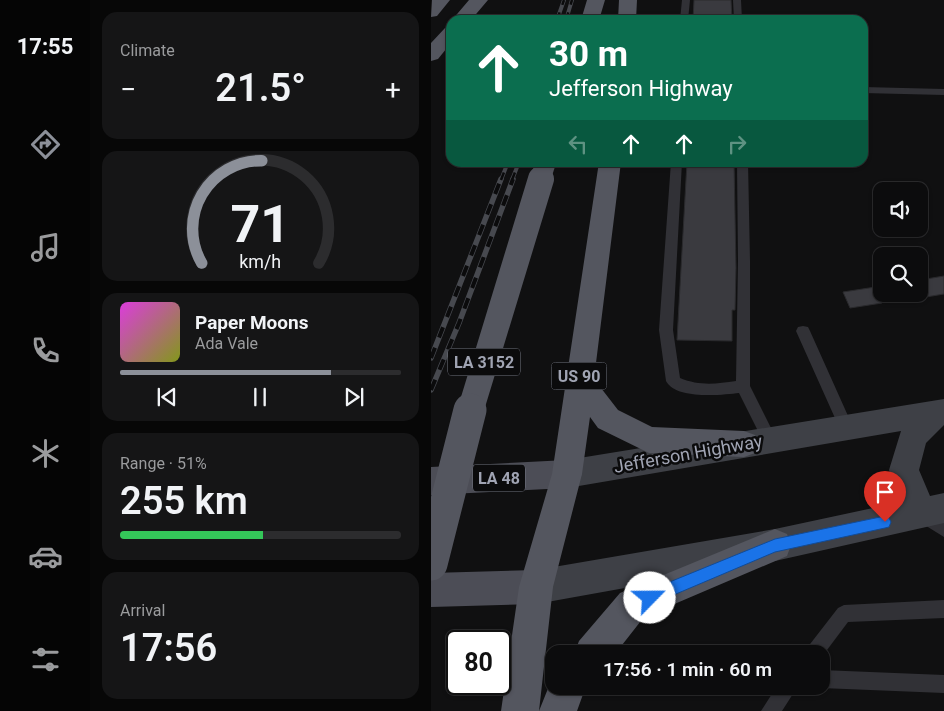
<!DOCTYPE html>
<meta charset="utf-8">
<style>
body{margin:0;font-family:Roboto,sans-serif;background:#151516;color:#f1f3f6;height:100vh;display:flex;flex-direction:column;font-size:19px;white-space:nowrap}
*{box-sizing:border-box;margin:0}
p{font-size:16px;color:#9a9b9d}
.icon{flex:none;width:28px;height:28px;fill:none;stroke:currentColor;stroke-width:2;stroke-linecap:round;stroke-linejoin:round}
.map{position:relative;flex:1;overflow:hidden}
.sheet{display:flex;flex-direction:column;gap:12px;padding:12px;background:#070707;width:341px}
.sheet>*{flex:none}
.guide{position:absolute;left:15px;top:15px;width:422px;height:152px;border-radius:15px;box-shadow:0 1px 4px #0004,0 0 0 1px #2c2c2e;background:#0b6e4f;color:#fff;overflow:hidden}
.controls{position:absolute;left:442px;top:182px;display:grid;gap:10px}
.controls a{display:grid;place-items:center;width:55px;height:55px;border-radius:10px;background:#0c0c0d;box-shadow:0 1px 4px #0004,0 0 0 1px #2c2c2e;font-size:25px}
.speed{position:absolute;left:15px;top:630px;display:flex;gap:10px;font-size:25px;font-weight:700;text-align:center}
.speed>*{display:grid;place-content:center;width:65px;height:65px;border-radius:50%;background:#0c0c0d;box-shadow:0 1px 4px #0004,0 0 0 1px #2c2c2e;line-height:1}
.speed .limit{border:2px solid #111;border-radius:8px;background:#fff;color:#111}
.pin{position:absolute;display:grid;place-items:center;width:42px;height:42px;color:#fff;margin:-51px -21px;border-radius:50% 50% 50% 0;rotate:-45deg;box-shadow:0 0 5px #0007}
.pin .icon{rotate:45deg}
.me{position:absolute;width:55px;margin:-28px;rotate:67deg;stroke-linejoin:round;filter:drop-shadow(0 0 4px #0008)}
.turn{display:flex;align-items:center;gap:18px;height:105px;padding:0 20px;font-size:22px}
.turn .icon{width:65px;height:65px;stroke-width:2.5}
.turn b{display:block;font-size:35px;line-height:42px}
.lanes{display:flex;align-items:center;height:48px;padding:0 20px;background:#0003;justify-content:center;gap:25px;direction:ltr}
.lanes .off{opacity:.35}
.big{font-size:38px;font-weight:600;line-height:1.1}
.sheet .widget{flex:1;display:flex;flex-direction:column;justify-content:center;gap:8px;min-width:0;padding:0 18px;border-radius:15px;background:#151516}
.sheet .dial{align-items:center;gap:0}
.dial svg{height:130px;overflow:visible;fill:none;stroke:#2c2c2e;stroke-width:7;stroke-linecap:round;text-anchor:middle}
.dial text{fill:#f1f3f6;stroke:none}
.song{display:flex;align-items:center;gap:15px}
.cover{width:60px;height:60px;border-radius:8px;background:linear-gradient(135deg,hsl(300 70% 55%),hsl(70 70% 35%))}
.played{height:5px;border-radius:2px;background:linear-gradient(90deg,#8c9099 75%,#2c2c2e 75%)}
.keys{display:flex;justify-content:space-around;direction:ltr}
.heat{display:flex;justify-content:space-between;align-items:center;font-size:28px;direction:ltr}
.charge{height:8px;border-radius:4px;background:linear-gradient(90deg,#34c759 51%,#2c2c2e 0)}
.trip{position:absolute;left:114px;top:645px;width:285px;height:50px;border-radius:15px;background:#0c0c0d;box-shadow:0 1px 4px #0004,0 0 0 1px #2c2c2e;font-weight:600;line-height:50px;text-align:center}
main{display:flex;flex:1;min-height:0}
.tabs{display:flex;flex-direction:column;width:90px;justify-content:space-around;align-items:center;background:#050505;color:#9a9b9d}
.tabs .icon{width:35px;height:35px}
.tabs .active{color:#8c9099}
.tabs b{font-size:22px;color:#f1f3f6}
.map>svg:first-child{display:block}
</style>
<main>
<nav class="tabs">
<b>17:55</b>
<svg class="icon active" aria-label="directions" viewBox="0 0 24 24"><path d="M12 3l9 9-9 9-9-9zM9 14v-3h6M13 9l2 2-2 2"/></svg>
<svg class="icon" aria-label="music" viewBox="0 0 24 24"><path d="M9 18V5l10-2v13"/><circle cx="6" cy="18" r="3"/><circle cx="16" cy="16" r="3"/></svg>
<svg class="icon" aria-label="phone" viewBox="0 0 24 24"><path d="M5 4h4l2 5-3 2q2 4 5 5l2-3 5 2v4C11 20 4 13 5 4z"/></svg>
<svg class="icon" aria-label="climate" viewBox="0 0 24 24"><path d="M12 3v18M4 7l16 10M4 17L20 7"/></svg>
<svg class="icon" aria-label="car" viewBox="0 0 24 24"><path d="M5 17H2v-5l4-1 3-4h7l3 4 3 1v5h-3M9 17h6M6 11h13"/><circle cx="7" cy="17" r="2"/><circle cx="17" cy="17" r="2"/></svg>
<svg class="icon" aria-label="filters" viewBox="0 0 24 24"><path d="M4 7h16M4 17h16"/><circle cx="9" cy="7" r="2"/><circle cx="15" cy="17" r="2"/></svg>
</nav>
<section class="sheet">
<div class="widget"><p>Climate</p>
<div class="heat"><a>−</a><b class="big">21.5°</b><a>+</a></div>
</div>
<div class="widget dial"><svg viewBox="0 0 100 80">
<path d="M14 69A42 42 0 1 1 86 69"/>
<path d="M14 69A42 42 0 0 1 51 6" stroke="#8c9099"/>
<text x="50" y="56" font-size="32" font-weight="700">71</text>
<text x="50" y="72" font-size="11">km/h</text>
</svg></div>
<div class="widget">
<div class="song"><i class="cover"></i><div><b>Paper Moons</b><p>Ada Vale</p></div></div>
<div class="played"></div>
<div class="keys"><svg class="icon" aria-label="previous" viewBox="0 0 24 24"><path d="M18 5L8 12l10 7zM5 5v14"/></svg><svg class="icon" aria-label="pause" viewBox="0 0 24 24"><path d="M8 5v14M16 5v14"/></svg><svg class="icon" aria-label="next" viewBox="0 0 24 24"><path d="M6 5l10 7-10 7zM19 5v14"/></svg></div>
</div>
<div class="widget"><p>Range · 51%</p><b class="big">255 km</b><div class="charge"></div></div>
<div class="widget"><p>Arrival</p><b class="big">17:56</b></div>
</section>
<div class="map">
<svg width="513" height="711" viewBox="0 0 513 711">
<rect width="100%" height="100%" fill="#101011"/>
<path fill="#3a3a3f" stroke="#2a2a2d" d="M263,0H300L301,20H262Z
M256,162H303L305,268L304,310H301V341L246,340Z
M513,276V294L489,298V280Z
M451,286V303L419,308L412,292Z"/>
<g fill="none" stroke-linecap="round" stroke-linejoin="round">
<path fill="#313136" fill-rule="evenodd" d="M251,0H259L257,20H249Z
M302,0H310L311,20H303Z
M432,87L513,89V95L432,93Z
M240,162H251L242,330L249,378C268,386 285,384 305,381L307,261L306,162H317L319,261V386L346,440L344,445L339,447L334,445L308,393C291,395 245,400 235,381L228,330Z
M372,326L377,327L379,331L422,427L420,432L415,433L410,432L408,427L365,331L367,327Z
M490,506L513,520V537L484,519L482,514L484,509Z
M513,600V618L417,622L390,658V654H373L376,648L407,608L413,605Z
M390,670L513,675V693L390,688L385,686H390Z
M346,686H367L351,711H330Z"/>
<path fill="#3e4046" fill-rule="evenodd" d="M513,399V425L495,443L488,470L499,496L513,493V523L344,561L105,604L93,599L88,587L93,575L105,570L344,529L470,502L458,470L470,431L136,488L125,484L121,474L125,464L136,460Z"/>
<path fill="#4c4d56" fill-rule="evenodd" d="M136,460L147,464L151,474L147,484L136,488L0,495V467Z
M105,570L117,575L122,587L117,599L105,604L0,607V573Z"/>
<path fill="#54565f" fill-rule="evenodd" d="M1,0H19L6,16L0,17Z
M38,0H57L40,20H21Z
M156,0H174L168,20H150Z
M188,0H206L205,20H187Z
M20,27V43L7,59L0,61V43L14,28Z
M168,162H190L163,379L187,410L221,427L313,431L324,435L328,444L324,453L313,457L218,453L167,428L159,417L151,474L122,587L108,711H70L88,587L121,474Z
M344,529L356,534L360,545L356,556L213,617L184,654H143L148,641L189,593Z
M122,676V686H155L146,711H108Z"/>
<g stroke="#47494f" stroke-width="4">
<path id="rail-far1" d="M126,20L133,0
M135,20L141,0
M70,180L77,162
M81,180L88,162"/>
</g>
<g stroke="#47494f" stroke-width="5.5">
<path id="rail" d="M0,358L70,179
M0,390L28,323L82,179"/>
</g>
<use href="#rail-far1" stroke="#0b0b0c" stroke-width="2.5" stroke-dasharray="8" stroke-linecap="butt"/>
<use href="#rail" stroke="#0b0b0c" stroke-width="4" stroke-dasharray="11" stroke-linecap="butt"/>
<path stroke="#54565f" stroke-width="20" d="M109,180L115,162"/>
<path stroke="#54565f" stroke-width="26" d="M39,412L110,179"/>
<path stroke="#54565f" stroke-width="33" d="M0,564L39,410"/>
</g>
<path fill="#1a73e8" stroke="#114b97" d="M454,516L458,518L460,522L458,527L454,528L344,552L219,605L214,603L212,598L214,592L344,539Z"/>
<g text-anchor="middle" stroke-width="5" stroke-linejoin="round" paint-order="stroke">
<g fill="#0b0b0c" stroke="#737681" stroke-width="1">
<rect x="17" y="348.5" width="72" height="27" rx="4"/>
<rect x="120.5" y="362.5" width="55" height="27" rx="4"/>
<rect x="42" y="464.5" width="52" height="27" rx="4"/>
</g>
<g font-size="16" font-weight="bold" fill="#a0a4b3">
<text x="53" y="368">LA 3152</text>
<text x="148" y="382">US 90</text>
<text x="68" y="484">LA 48</text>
</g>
<g font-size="18" fill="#a0a4b3" stroke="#0b0b0c">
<text transform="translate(257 454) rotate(-10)" y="6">Jefferson Highway</text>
</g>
</g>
</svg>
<div class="controls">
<a><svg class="icon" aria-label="sound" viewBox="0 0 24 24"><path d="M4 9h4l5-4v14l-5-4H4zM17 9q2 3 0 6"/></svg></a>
<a><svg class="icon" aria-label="search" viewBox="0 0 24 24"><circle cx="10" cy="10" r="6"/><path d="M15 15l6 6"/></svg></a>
</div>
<div class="speed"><div class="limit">80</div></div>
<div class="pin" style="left:454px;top:522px;background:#d93025"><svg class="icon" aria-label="arrive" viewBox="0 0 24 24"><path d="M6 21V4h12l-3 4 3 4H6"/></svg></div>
<svg class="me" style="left:219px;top:598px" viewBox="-20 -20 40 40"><circle r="19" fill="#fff"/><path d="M0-13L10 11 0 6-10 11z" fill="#1a73e8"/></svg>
<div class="trip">17:56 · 1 min · 60 m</div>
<div class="guide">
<div class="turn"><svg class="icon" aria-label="ahead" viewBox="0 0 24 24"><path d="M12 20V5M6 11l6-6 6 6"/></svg><div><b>30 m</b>Jefferson Highway</div></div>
<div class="lanes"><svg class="icon off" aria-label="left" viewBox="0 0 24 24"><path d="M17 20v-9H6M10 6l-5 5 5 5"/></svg><svg class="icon" aria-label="ahead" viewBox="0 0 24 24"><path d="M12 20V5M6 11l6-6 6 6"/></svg><svg class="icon" aria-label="ahead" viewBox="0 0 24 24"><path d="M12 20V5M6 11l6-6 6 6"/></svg><svg class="icon off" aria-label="right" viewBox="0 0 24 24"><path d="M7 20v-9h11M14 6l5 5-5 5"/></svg></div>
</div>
</div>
</main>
